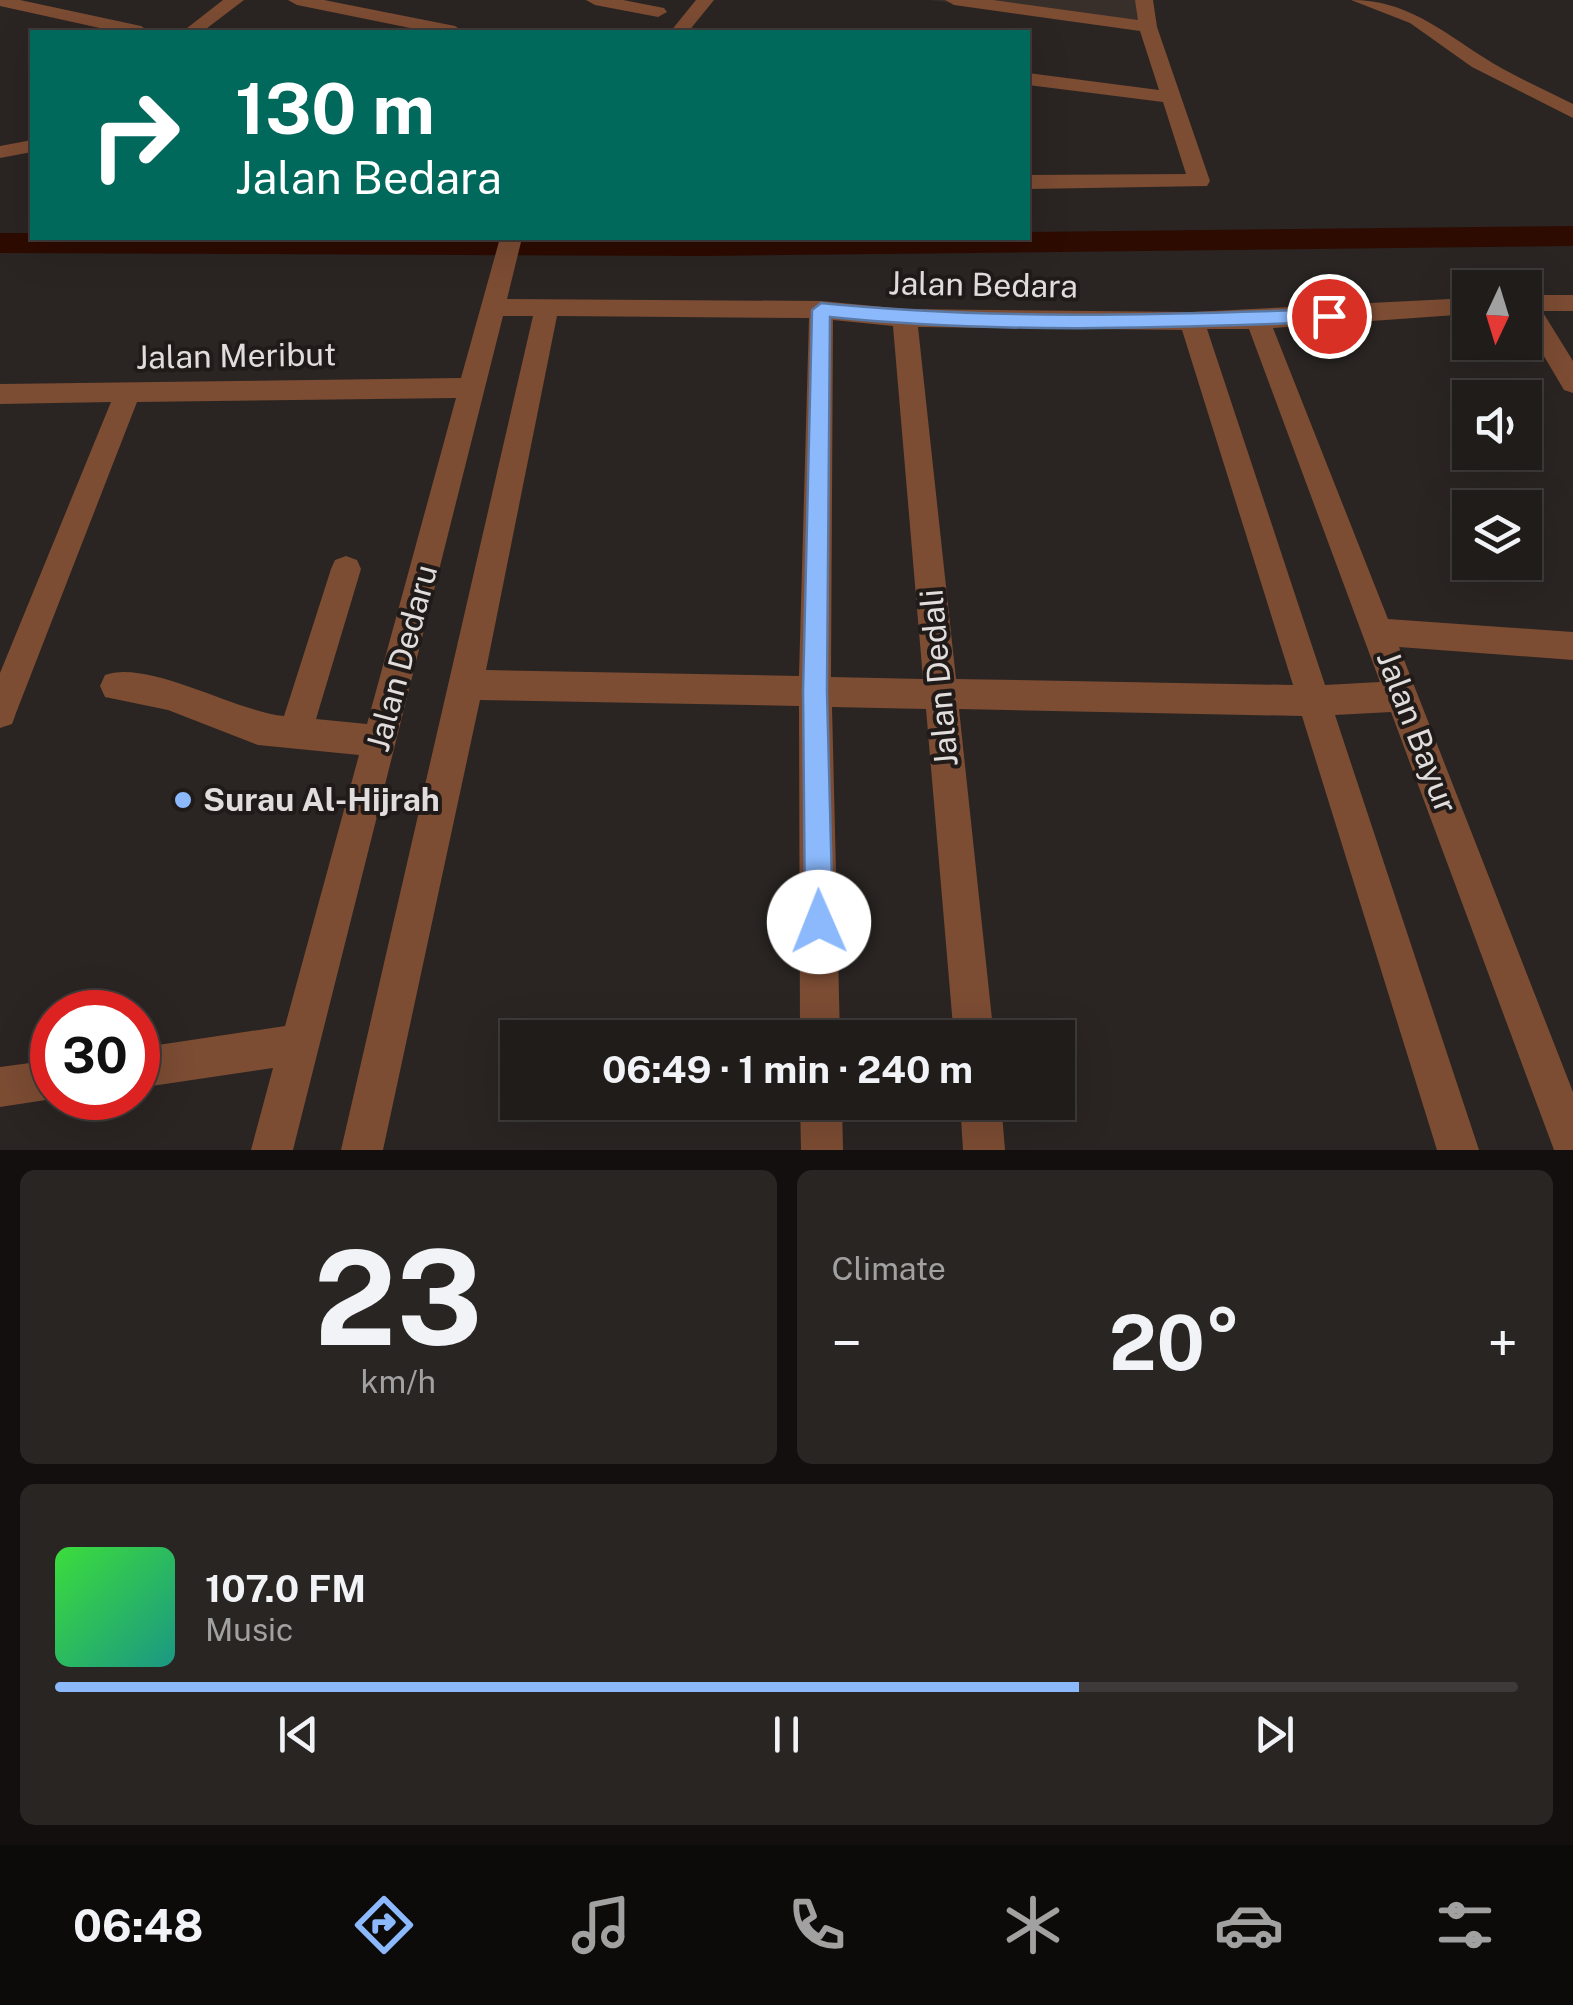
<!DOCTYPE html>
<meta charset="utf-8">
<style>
body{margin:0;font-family:"Public Sans",sans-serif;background:#282523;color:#f1f3f6;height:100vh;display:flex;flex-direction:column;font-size:38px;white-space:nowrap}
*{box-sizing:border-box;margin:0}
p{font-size:32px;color:#a2a1a2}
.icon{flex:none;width:55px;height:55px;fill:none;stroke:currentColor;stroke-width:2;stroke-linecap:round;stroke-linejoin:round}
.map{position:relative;height:1150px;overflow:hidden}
.panel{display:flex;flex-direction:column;gap:20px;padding:20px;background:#120f0e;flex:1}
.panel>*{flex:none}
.banner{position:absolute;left:30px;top:30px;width:1000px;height:210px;border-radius:0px;box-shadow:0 10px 40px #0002,0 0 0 2px #3d3a39;background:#00695c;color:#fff;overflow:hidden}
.needle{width:65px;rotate:184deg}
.buttons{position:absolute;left:1452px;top:270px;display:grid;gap:20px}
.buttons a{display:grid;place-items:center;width:90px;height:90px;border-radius:0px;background:#201c1a;box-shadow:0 10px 40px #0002,0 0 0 2px #3d3a39;font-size:50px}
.speed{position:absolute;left:30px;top:990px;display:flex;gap:20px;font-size:50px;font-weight:700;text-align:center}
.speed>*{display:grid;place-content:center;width:130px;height:130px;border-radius:50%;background:#201c1a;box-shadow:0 10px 40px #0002,0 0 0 2px #3d3a39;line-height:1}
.speed .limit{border:15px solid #d22;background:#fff;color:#111}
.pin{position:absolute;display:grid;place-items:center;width:85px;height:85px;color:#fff;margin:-42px;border:5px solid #fff;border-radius:50%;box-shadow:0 2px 10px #0007}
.me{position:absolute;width:110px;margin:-55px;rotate:359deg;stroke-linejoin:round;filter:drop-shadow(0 0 8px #0008)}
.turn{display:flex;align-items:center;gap:35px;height:210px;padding:0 40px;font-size:45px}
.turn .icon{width:130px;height:130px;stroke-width:2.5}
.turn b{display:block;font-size:70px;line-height:85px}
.big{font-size:75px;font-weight:700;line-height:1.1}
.panel .tile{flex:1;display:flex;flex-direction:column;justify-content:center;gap:15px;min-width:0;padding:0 35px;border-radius:15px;background:#282523}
.panel .dial{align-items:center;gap:0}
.dial b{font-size:130px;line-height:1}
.song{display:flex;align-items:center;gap:30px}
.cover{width:120px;height:120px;border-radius:15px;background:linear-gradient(135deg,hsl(120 70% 55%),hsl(170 70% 35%))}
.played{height:10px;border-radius:5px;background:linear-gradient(90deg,#8bb9fc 70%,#3d3a39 70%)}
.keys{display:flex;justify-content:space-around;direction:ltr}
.heat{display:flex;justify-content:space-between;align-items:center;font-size:55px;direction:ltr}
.panel .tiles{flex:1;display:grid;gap:20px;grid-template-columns:1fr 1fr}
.tile:last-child{grid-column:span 2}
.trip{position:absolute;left:500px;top:1020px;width:575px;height:100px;border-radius:0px;background:#201c1a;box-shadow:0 10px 40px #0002,0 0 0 2px #3d3a39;font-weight:700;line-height:100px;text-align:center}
.menu{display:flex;height:160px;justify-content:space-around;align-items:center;background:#0d0b0a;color:#a2a1a2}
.menu .icon{width:70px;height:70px}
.menu .on{color:#8bb9fc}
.menu b{font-size:45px;color:#f1f3f6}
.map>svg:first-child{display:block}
</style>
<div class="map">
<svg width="1573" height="1150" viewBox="0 0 1573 1150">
<rect width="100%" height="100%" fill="#2a2522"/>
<path fill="#392f2a" d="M930,0H1152L1158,31Z"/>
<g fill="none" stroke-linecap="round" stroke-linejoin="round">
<path fill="#2d0b00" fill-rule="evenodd" d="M1573,226V246L705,256L0,253V233H32V238H1028V232Z"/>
<path fill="#7c4c33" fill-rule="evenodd" d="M0,0H20L141,26L150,32H118L0,6Z
M223,0H244L202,32H182Z
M288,0H324L455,26L464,32H430L297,5Z
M586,0H623L664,8L667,12L658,17L595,5Z
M696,0H714L688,32H670Z
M945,0H993L1138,20L1135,0H1153L1157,27L1210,181L1207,186L1028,189V175L1186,174L1163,102L1028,85V73L1159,90L1140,31L954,5Z
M1351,0C1406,0 1439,29 1483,57C1511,75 1543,89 1573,104V118L1472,67L1410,23Z
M32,140V152L0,158V146Z
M500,238H522L507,299L821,301L905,309L1192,312L1470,298V314L1273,328L1388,619L1573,632V660L1399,647L1573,1092V1150H1554L1391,712L1335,715L1479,1150H1437L1302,716L959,709L994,1038H954L926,709L832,707L840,1038H800L799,706L480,700L383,1150H341L533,316H503L293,1150H251L273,1068L138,1088V1048L285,1026L359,755L258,745L168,710L105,697L100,686L105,675C148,659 234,711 284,716L331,569L335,560L346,556L357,560L361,569L316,719L367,724L456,398L137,402L16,713L12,724L0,728V673L111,402L0,404V384L461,378ZM557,316L809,318L799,676L486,670ZM833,320L893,326L923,679L831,677ZM918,327L1182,330L1293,685L956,679ZM1207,329H1249L1380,682L1325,685Z
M1525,295H1573V311H1542L1573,361V393L1564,390L1525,324Z
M52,1060V1098H59L0,1107V1067Z
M800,1102H842L843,1150H801Z
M960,1102H1001L1005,1150H963Z"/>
</g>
<path fill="#8bb9fc" stroke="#5a78a4" stroke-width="2.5" d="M821,303C989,320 1160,315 1329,309L1338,316L1329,322C1164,328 995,334 830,317L827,691L833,922L829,932L819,936L809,932L805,922L803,691L812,310Z"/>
<circle fill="#8bb9fc" stroke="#201b19" stroke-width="4" cx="183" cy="800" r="10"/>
<g text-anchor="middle" stroke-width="8" stroke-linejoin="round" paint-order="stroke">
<g font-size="32" fill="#e1dddc" stroke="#201b19">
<text transform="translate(983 285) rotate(1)" y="11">Jalan Bedara</text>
<text transform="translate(236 356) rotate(-1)" y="11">Jalan Meribut</text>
<text transform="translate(402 658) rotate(-75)" y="11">Jalan Dedaru</text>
<text transform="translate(939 678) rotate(-95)" y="11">Jalan Dedali</text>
<text transform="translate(1417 732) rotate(69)" y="11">Jalan Bayur</text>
</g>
<g font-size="32" font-weight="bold" fill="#e1dddc" stroke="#201b19" text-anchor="start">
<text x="203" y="811">Surau Al-Hijrah</text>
</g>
</g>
</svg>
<div class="buttons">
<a><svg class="needle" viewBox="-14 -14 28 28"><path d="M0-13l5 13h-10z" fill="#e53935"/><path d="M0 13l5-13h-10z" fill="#a2a1a2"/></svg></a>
<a><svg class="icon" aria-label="sound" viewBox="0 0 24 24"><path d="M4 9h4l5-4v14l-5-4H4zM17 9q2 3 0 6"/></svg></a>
<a><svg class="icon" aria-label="layers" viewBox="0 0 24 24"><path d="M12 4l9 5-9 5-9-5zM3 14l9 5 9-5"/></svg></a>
</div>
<div class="speed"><div class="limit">30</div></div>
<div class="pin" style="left:1329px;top:316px;background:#d93025"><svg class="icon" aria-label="arrive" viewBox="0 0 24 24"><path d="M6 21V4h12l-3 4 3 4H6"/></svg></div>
<svg class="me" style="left:819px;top:922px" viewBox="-20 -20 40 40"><circle r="19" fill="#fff"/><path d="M0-13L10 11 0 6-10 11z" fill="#8bb9fc"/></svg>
<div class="trip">06:49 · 1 min · 240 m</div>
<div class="banner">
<div class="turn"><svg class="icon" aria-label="right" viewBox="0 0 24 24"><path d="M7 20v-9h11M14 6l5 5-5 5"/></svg><div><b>130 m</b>Jalan Bedara</div></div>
</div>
</div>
<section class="panel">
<div class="tiles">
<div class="tile dial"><b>23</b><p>km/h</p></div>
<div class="tile"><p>Climate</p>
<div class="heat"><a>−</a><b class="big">20°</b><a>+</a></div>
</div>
<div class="tile">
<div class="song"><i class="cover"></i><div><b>107.0 FM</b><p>Music</p></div></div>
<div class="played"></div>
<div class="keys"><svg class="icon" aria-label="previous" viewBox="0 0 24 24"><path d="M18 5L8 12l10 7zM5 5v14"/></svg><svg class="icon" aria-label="pause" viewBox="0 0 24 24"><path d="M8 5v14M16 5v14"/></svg><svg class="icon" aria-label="next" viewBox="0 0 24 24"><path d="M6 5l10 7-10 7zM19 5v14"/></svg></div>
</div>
</div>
</section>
<nav class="menu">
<b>06:48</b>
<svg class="icon on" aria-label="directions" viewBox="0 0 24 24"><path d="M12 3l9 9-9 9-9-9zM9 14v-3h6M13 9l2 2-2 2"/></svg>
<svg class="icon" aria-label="music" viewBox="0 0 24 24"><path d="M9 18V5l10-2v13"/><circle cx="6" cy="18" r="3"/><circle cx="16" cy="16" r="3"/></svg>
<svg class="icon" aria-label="phone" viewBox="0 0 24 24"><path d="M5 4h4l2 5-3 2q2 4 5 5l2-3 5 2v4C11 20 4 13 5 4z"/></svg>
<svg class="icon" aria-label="climate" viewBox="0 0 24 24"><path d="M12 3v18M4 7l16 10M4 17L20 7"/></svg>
<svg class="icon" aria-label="car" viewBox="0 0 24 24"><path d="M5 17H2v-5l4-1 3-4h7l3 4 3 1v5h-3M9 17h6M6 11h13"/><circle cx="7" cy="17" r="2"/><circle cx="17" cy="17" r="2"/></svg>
<svg class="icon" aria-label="filters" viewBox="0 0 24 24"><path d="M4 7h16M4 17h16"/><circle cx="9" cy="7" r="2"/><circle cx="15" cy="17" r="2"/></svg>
</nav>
